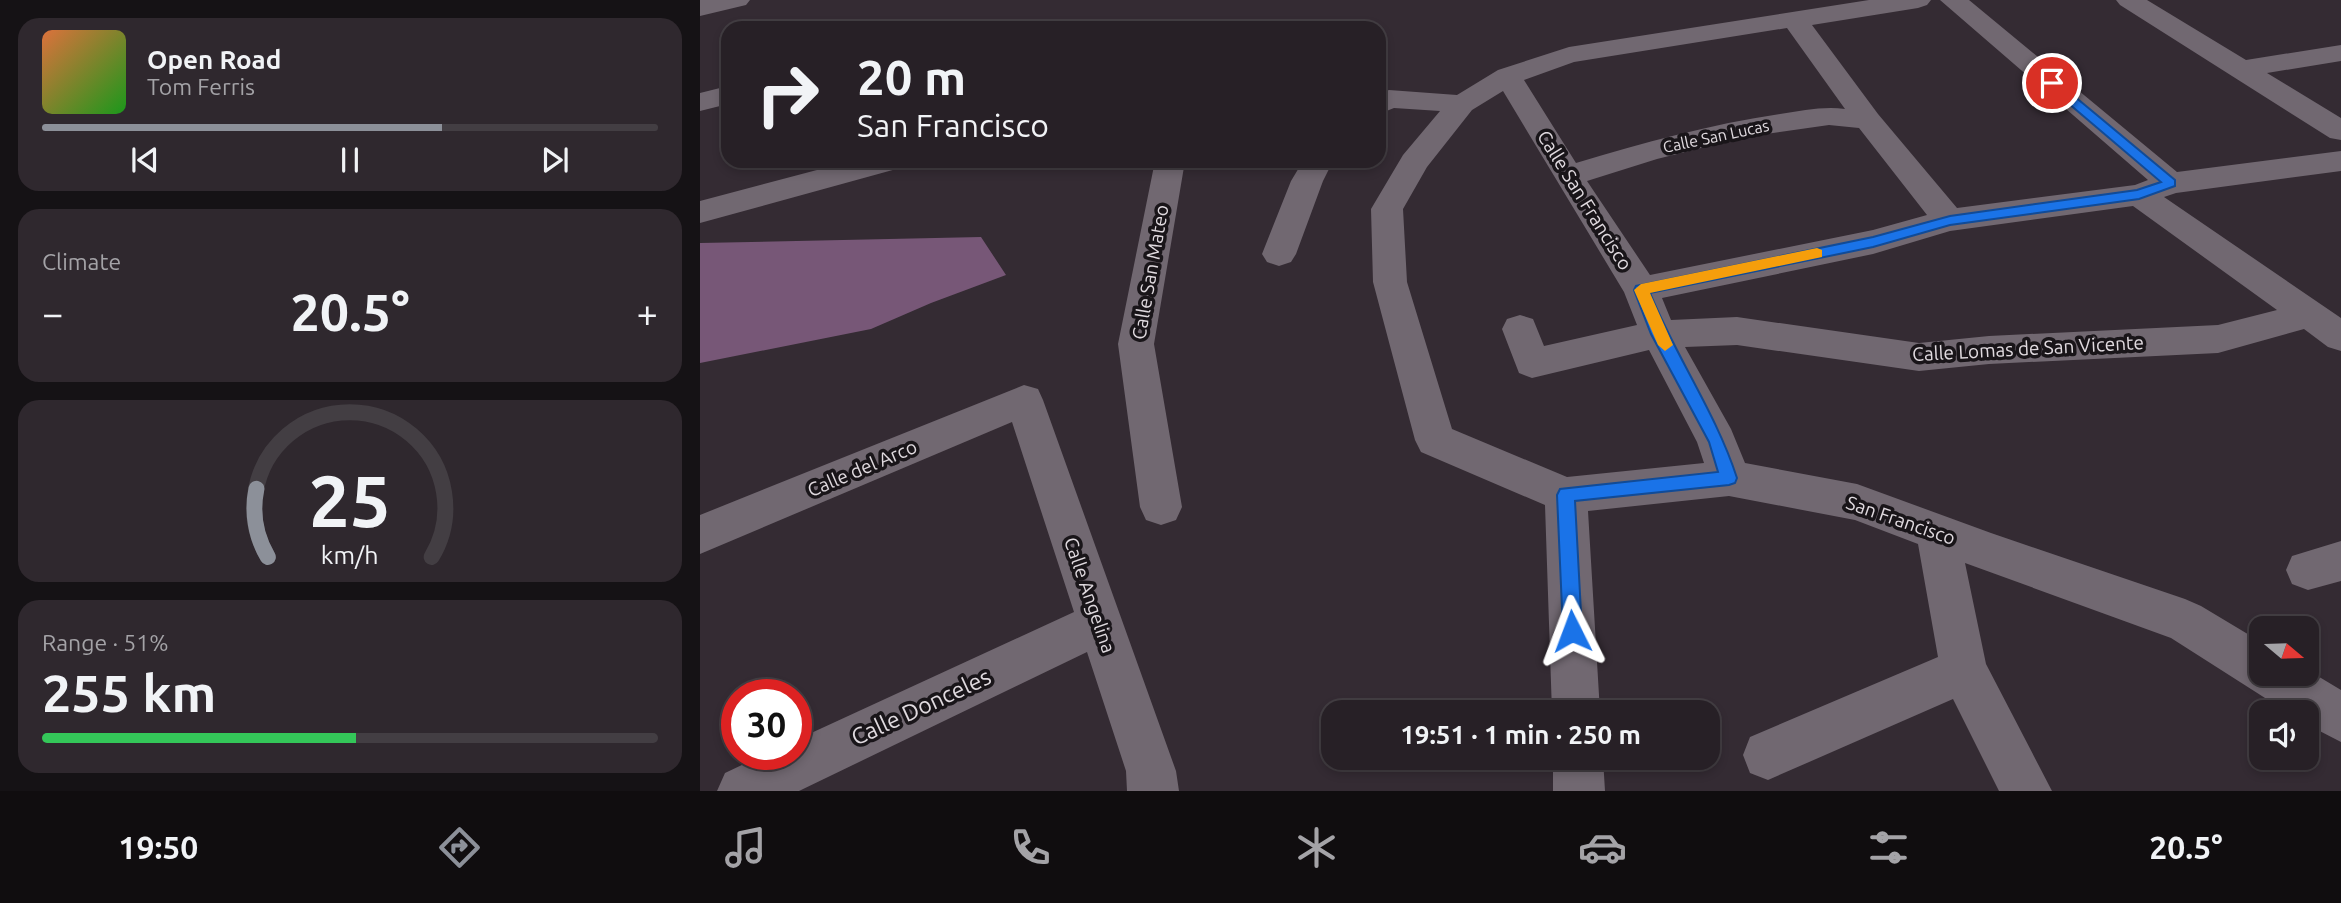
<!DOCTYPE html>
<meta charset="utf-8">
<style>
body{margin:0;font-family:Ubuntu,sans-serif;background:#2f282e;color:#f1f3f6;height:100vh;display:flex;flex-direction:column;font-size:26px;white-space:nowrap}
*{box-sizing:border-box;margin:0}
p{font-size:23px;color:#a4a3a7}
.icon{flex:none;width:38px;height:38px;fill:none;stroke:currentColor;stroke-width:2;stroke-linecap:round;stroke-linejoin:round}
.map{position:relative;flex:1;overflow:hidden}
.details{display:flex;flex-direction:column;gap:18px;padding:18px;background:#151215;width:700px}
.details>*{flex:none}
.banner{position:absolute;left:21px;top:21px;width:665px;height:147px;border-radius:21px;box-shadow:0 4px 10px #0003,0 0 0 2px #433e43;background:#272026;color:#f1f3f6;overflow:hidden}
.needle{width:46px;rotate:109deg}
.tools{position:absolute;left:1549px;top:616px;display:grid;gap:14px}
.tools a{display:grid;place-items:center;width:70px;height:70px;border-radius:14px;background:#272026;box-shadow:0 4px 10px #0003,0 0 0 2px #433e43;font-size:35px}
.speed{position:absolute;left:21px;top:679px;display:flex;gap:14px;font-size:35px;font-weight:700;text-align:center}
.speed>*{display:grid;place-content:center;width:91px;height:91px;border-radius:50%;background:#272026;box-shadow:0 4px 10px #0003,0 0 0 2px #433e43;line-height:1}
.speed .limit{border:10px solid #d22;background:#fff;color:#111}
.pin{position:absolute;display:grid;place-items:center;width:60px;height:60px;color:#fff;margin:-30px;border:4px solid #fff;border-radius:50%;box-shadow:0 2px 7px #0007}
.me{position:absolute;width:77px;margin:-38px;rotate:357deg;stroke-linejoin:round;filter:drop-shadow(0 0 5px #0008)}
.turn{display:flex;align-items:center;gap:24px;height:147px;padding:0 21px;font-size:32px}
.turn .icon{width:91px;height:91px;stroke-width:2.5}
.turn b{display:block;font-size:49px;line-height:60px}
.big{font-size:52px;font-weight:700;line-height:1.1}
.details .tile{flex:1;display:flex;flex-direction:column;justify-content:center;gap:10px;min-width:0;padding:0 24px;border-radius:21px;background:#2f282e}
.details .dial{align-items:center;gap:0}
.dial svg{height:182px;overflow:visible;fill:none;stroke:#433e43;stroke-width:7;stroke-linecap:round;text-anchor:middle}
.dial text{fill:#f1f3f6;stroke:none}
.song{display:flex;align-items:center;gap:21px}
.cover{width:84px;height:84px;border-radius:10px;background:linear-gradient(135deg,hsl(20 70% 55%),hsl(120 70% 35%))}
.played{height:7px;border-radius:4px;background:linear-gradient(90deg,#8c9099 65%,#433e43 65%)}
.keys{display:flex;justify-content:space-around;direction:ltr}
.heat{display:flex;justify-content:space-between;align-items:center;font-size:38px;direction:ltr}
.charge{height:10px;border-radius:5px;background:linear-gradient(90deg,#34c759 51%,#433e43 0)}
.trip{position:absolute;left:621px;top:700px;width:399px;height:70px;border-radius:21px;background:#272026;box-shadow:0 4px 10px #0003,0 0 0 2px #433e43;font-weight:700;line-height:70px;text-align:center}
.dock{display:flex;height:112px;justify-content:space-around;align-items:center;background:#100d0f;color:#a4a3a7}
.dock .icon{width:49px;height:49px}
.dock .active{color:#8c9099}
.dock b{font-size:32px;color:#f1f3f6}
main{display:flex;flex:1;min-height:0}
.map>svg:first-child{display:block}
</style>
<main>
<section class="details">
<div class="tile">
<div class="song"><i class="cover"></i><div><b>Open Road</b><p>Tom Ferris</p></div></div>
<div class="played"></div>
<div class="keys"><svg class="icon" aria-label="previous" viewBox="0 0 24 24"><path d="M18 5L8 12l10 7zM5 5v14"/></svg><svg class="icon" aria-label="pause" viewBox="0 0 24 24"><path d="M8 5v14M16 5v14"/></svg><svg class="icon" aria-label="next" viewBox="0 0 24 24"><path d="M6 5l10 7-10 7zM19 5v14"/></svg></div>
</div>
<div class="tile"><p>Climate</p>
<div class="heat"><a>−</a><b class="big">20.5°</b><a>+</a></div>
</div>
<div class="tile dial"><svg viewBox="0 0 100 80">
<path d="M14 69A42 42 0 1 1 86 69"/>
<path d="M14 69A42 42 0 0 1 9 39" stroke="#8c9099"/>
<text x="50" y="56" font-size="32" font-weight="700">25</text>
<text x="50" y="72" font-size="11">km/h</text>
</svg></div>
<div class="tile"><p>Range · 51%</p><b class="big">255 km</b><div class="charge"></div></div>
</section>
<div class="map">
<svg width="1641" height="791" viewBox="0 0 1641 791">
<rect width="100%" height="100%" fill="#342b33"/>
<path fill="#775777" d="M281,237L306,275L231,303L171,329L0,363V243Z"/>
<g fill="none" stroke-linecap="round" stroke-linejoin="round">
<path fill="#716871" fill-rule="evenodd" d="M0,0H50L46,5L0,16Z
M1169,0H1231L1227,5L1218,8L1112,25L1178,114L1257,208L1435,185L1448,180L1240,0H1269L1477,172L1641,151V171L1476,193L1464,197L1641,318V351L1628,347L1604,329L1518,353L1289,364L1219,371L1037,345L985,347L1031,429L1045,463L1157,484L1291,533L1485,599L1501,606L1561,642V674H1606V669L1641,690V742L1606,724V712H1587L1471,638L1265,563L1286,664L1352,791H1299L1253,699L1068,780L1050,773L1043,755L1050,737L1238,657L1218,544L1155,520L1029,496L888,511L900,712H852L845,505L721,452L715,440L673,282L671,209L703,155L740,111L694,108L679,114V93L689,90L757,95L798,70L869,47ZM1087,28L1145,109C1123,106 1102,111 1080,114C1011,124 943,143 876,163L824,80L874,62ZM803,91L924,292L937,325L844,346L833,319L820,315L807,319L802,329L819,373L832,378L949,350L997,442L1004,463L867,477L752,429L707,282L703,209L727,167L772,110ZM1129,125L1159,128L1227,215L1173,230L950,275L887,181L957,159L1045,137ZM1433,206L1577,310L1518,325L1289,336L1219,343L1037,317L971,320L962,298L1173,254L1250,231Z
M1416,0H1447L1546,60L1641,45V61L1567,73L1641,118V140L1630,138L1420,5Z
M28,86V104L0,111V93Z
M151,161H204L200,168L0,223V201Z
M455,161H485L454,344L482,507L476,520L461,525L446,520L440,507L418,344Z
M603,161H633L623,181L596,254L591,262L579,266L567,262L562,254L591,181Z
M324,385L338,389L343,400L476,771L479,791H427L426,771L387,652L99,791H17L25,773L65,754H96V740L374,612L312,422L0,554V515Z
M1641,541V581L1608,590L1592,584L1586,570L1592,556Z
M853,758H903L905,791H853Z"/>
</g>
<path fill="#1a73e8" stroke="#114b97" stroke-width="2" d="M1348,81H1356L1475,180V186L1439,199L1250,225L1173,247L950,293C976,357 1016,413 1037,478L1035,483L1029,485L875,501L882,631L879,637L872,640L865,637L863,631L857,495L860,489L1018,472L1009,442L951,334L934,290L936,286L1173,237L1250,216L1437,190L1461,182L1348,86Z"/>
<path fill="#f59e0b" d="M1117,248L1122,250V257L950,293L973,345L965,351L958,345L934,290L941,284Z"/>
<g text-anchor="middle" stroke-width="7" stroke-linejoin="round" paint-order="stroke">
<g font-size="16" fill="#e0dadf" stroke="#191519">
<text transform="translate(1016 136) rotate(-12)" y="6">Calle San Lucas</text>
</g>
<g font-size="19" fill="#e0dadf" stroke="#191519">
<text transform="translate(885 200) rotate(58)" y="7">Calle San Francisco</text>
<text transform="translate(450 272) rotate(-80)" y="7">Calle San Mateo</text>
<text transform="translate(1328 348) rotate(-3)" y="7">Calle Lomas de San Vicente</text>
<text transform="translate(162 468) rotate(-23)" y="7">Calle del Arco</text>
<text transform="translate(1201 520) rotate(19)" y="7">San Francisco</text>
<text transform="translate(390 595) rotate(71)" y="7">Calle Angelina</text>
</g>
<g font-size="23" fill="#e0dadf" stroke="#191519">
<text transform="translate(221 707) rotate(-25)" y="8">Calle Donceles</text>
</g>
</g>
</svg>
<div class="tools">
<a><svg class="needle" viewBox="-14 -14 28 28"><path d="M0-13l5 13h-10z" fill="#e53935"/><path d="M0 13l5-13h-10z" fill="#a4a3a7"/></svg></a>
<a><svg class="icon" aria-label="sound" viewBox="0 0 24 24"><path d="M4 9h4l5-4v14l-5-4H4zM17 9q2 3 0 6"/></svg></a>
</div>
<div class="speed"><div class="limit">30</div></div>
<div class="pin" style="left:1352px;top:83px;background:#d93025"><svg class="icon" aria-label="arrive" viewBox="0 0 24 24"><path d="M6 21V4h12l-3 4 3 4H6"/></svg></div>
<svg class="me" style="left:872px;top:631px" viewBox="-20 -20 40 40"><path d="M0-17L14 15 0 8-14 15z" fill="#1a73e8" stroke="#fff" stroke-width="4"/></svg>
<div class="trip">19:51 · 1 min · 250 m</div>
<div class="banner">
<div class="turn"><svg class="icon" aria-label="right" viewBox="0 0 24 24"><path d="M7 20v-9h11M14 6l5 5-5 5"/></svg><div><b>20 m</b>San Francisco</div></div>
</div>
</div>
</main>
<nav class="dock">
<b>19:50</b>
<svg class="icon active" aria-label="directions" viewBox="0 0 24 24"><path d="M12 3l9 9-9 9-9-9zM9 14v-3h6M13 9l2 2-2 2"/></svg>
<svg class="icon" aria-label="music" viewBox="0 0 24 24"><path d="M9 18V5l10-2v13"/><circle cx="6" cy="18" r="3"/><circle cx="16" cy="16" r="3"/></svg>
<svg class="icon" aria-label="phone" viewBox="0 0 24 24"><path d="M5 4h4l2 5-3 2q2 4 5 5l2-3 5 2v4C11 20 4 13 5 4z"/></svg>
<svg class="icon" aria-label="climate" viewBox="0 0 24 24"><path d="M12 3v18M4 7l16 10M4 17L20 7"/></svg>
<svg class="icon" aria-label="car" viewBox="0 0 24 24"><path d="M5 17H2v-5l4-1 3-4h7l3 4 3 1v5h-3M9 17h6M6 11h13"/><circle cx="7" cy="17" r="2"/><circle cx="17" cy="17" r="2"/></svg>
<svg class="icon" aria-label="filters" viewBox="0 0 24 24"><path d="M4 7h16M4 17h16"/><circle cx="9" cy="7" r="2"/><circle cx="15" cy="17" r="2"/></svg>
<b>20.5°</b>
</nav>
